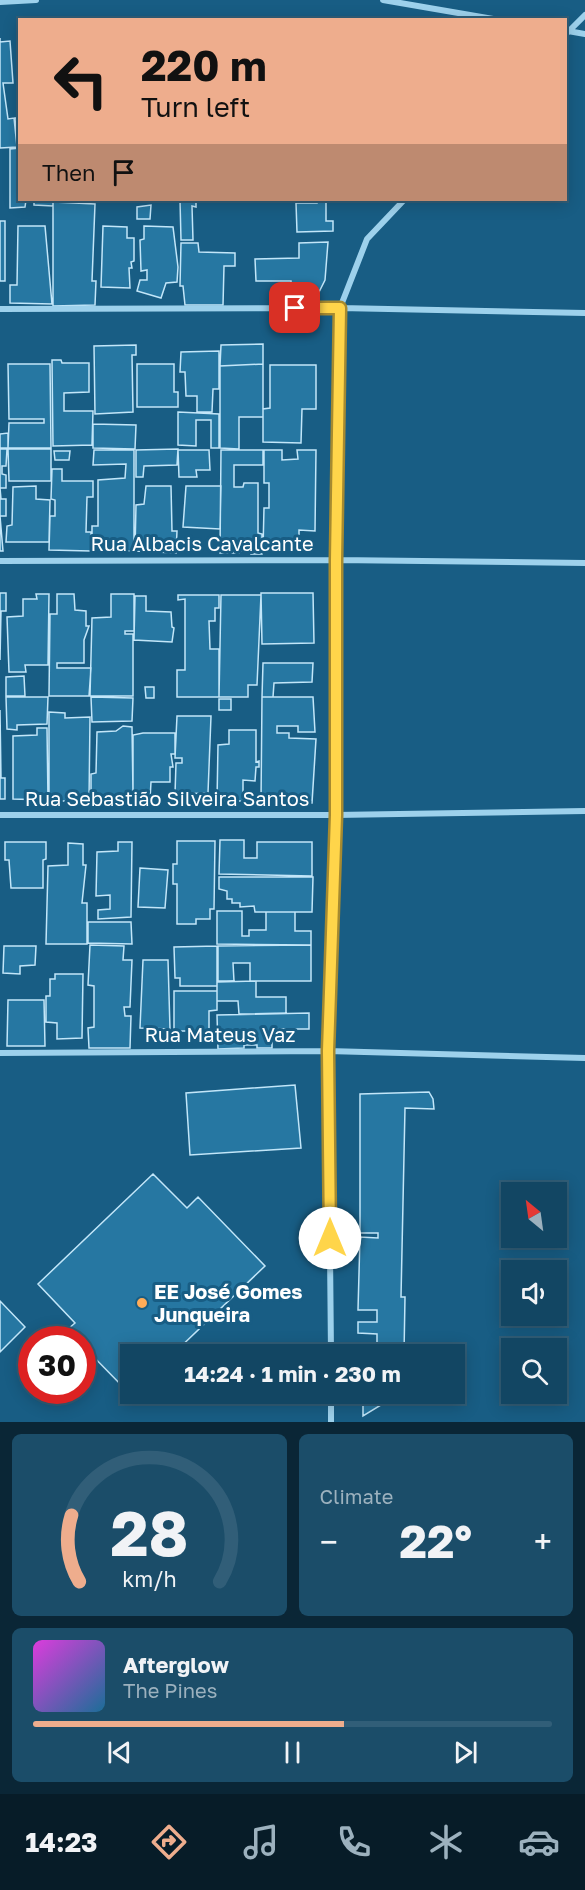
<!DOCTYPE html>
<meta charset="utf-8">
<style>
body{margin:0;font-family:"Golos Text",sans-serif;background:#1b4d69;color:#f1f3f6;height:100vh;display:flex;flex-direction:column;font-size:22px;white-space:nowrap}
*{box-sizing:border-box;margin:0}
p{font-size:20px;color:#9cb1be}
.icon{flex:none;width:33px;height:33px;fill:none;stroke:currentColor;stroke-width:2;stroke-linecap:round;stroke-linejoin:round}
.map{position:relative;height:1422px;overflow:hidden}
.drawer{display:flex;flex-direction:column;gap:12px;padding:12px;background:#0a2636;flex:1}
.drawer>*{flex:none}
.guide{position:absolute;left:18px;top:18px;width:549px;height:183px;border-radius:0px;box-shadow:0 3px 15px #0003,0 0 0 2px #315e78;background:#eead8d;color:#111;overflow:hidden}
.needle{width:39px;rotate:331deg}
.buttons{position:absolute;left:501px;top:1182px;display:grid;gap:12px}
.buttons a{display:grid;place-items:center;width:66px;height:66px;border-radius:0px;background:#124663;box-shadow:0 3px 15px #0003,0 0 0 2px #315e78;font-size:30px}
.speed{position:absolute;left:18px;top:1326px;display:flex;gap:12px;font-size:30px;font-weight:700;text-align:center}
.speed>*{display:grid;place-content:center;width:78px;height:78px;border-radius:50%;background:#124663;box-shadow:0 3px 15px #0003,0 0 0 2px #315e78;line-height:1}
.speed .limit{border:9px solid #d22;background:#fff;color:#111}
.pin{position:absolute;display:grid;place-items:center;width:51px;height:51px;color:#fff;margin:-26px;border-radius:12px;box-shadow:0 3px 9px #0006}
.me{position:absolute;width:66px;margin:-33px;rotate:0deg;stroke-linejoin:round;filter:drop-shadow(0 0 4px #0008)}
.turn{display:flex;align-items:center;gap:21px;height:126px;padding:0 24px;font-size:27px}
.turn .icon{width:78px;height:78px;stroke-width:2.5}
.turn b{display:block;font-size:42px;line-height:51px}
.then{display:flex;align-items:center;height:57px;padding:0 24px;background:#0003;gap:12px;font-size:22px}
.big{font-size:45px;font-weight:700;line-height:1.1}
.drawer .card{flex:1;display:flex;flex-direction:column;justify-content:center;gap:9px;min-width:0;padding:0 21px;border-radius:9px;background:#1b4d69}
.drawer .dial{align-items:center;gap:0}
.dial svg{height:156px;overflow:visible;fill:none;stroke:#315e78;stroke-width:7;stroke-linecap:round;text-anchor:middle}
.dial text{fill:#f1f3f6;stroke:none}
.song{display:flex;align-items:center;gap:18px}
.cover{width:72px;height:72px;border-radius:9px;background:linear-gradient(135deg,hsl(300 70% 55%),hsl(200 70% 35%))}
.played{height:6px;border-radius:3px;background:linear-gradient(90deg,#eead8d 60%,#315e78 60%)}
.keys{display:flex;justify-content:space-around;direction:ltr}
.heat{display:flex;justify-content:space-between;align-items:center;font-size:33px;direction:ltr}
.drawer .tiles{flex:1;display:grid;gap:12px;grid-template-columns:1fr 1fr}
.card:last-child{grid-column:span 2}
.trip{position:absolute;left:120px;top:1344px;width:345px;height:60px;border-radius:0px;background:#124663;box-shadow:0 3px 15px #0003,0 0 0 2px #315e78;font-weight:700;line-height:60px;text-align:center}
.menu{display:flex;height:96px;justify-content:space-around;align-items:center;background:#071c28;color:#9cb1be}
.menu .icon{width:42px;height:42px}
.menu .active{color:#eead8d}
.menu b{font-size:27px;color:#f1f3f6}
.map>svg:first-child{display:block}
</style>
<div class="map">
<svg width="585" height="1422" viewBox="0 0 585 1422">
<rect width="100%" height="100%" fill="#185d84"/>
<path fill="#2677a2" stroke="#c2e6f9" stroke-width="1.5" d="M0,38V42L10,41L13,83H3L8,119L14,118L17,147L0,148Z
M15,118H20V147H17Z
M20,148V200H26L25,207L10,208V149Z
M34,200H53V206L34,205Z
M180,200H196V207L192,206L193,240H181Z
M317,200H326V221H333V231L297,232L296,203H317Z
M53,202L95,204L92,281H96L95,305L53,306Z
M151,205L150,219H137V207Z
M0,221H5V281H0Z
M18,226H45L52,304L10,303V285H17Z
M103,226L127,227V238H134V261L131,262L132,268H129L130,288L101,287Z
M144,226L173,227L178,267L177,282L166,283L161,298L137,291L140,280H147V270L141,271L140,240L144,239Z
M328,242L325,280L314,302L292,304L291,281H256L255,259L299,258V243Z
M181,243H198L199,252L235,253V266H224L223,305H185L183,286H180Z
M263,344V364L220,366L221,345Z
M136,345V355H132L133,412L95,414L94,346Z
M219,351V389H213L212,412H197V396H186L185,372H180L181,352Z
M52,360H61L62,363H89V392L64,393V411H93L92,445L53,446Z
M8,364H50L51,448H8L9,423H44V419H9Z
M137,364H174V392H178V407H137Z
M263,364V417H239V449L220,448V366Z
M270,365H316V409H302L301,443L263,442V409L270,408Z
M178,412L219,414V448H211V420H196V446L178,445Z
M93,424L136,425L135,449L93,448Z
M8,433V448H0V434Z
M0,449H7L6,466H2V474L6,475V488H0L1,499H6V516H0L3,551H0Z
M8,449H51V481H9Z
M178,449L177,465L144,466L143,477H136V450Z
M94,450H134V551L92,550V526H98V480L125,478L126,464L93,465Z
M178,450H209L210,470H196L197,477H179Z
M221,450H263V465H234V487H243L244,483H258V533L262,534V554H251V550L240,551L239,553H220Z
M264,450H282V460L298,459L297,450H316L315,531L299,530V548L263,549L264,508H269V483H264Z
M54,451H70L69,460H55Z
M52,469H62V481H93V497H87L86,532H91V551L49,550L50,516H55V500L51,499Z
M36,486V499L50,500L49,542H6L7,526L12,525L13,487Z
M146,486H171L172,531H177L176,553L135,551L136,505L144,504Z
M186,486H221L220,529L183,527Z
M0,593H6V611H1L0,660Z
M261,593H313L314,643L262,644Z
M36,594H49L48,665H25L26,672H9L7,617L23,616V599H37Z
M57,594H74L75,610L86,611V626H89L84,640V663H57V668H91L89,696H49L50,614H57Z
M111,594H134V631H125V634H133V696H90L92,618L111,617Z
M178,595H219V608H215V621H209L210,649H219V697H177V670H185V599L178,600Z
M221,595H261L257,685H248V697H219Z
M135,596H146V611L171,612L172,627L174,628L172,642L134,640Z
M263,663H313L312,682L274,683L273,697H262Z
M24,676L25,696H6V677Z
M145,687H154V698H146Z
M6,697H48L47,724L17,725V730L7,729Z
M91,697L133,698L132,721L92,722Z
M262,697H313L315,732H298V726H277V733H289V738L316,739L312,803L261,802Z
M219,699H231V710H219Z
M0,710L1,778H5V799H0Z
M49,712L65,713V718L90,717L89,801H49Z
M177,716H211L208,793L175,794L176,763H182V758H175Z
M123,726L132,727L133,794L91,798V774L96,773L97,732L116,731Z
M37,728H47L48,800L13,799V736L37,735Z
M229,730H256V762L259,761V767H256L255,781L243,780V801H217L218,745L229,744Z
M143,733H175V754H171L173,767H170V782H151L150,800H133V735Z
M220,840H244V858H257V842H312V876L219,874Z
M177,841H215L214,909H210V919H196V924H177V884H173V864H177Z
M5,842H46V859L43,860V888H11L9,860H5Z
M118,842H132L131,917L98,919V910L110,909V895L96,896L97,852L118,851Z
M68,843L83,844V865H86L82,903H87V944H46L48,866L68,865Z
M140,868L168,870L165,908L138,907Z
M219,877H313L312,912H255L254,906L240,907V903H232V899H227V891L219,889Z
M217,911H242V936H249V930H266V912H295V931H311V945L217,944Z
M88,922H131L132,944L88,943Z
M90,945L124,946L123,960H132L130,1007H124L125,1016H131L130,1048H89L88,1028L94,1027V986L88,985Z
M311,945V981H250V963H233L234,981H218V946Z
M4,946H36L35,965L20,966V974L3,973Z
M217,946V986H180V978H175L174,947Z
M143,960H168L170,1029L140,1028Z
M55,974H83L82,1038L57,1039V1023L46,1022V996H50V979H55Z
M256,981V997H286V1013L239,1014L238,1001H217V982Z
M174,991H217V1010L209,1011V1031H174Z
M8,1000H44L45,1046H7Z
M309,1013V1029H272V1048H257V1045H244V1048L218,1049L217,1015Z
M295,1085L301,1148L190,1155L186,1093Z
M429,1092L433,1099L434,1109L405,1108L401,1297H405L404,1354H377V1334L358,1333V1322H377V1310H358L360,1237L378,1238V1233H360V1094Z
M153,1174L187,1208L198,1197L265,1266L173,1354H130L131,1395L82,1345V1340H78L68,1329L75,1323L38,1284Z
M0,1301L25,1327L0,1352Z
M363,1394H415V1401L389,1400L363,1416Z"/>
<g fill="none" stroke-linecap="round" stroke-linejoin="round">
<path stroke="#9dd1ec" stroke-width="6" d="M383,0L499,20
M0,2L36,0
M568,31L585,34
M566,34L585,15
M0,309L340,308L585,313
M0,561L336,560L585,563
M0,815H336L585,811
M0,1053L328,1051L585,1058
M331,1354L328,1051L336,815V560L340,308L367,239L404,200
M331,1394V1422"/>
</g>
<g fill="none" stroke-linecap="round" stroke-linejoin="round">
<g stroke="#a68a30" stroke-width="15">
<path id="route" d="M295,308H340L336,560V815L328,1051L330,1238"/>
</g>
<use href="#route" stroke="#ffd54a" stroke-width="10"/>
</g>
<circle fill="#ffac58" stroke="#185d84" stroke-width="2" cx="142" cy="1303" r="6"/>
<g text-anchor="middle" stroke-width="6" stroke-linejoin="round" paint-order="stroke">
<g font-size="20" fill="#fff" stroke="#185d84">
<text x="202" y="551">Rua Albacis Cavalcante</text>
<text x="167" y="806">Rua Sebastião Silveira Santos</text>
<text x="220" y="1042">Rua Mateus Vaz</text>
</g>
<g font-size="20" font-weight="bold" fill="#fff" stroke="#185d84" text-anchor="start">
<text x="154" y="1299">EE José Gomes<tspan x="154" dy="23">Junqueira</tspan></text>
</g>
</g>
</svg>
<div class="buttons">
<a><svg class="needle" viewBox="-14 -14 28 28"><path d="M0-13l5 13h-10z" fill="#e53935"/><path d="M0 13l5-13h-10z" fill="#9cb1be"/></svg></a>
<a><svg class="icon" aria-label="sound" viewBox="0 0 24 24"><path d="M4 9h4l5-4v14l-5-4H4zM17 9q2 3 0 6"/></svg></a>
<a><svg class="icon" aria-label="search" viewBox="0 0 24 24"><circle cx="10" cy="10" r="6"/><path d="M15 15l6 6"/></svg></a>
</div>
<div class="speed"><div class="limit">30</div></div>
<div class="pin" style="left:295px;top:308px;background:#d93025"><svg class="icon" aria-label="arrive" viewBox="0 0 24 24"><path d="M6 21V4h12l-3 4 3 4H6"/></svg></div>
<svg class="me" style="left:330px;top:1238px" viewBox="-20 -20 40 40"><circle r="19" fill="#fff"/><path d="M0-13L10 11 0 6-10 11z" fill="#ffd54a"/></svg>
<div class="trip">14:24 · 1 min · 230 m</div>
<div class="guide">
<div class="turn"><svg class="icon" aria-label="left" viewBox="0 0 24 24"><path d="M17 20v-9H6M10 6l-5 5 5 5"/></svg><div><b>220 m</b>Turn left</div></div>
<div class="then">Then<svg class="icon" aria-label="arrive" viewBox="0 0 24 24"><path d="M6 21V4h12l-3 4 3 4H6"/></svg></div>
</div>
</div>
<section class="drawer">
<div class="tiles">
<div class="card dial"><svg viewBox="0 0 100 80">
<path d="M14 69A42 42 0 1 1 86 69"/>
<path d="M14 69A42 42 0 0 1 10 35" stroke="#eead8d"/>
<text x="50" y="56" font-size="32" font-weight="700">28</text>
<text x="50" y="72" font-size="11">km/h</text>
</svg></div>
<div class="card"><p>Climate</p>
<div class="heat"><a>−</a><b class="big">22°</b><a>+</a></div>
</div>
<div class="card">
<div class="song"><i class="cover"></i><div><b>Afterglow</b><p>The Pines</p></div></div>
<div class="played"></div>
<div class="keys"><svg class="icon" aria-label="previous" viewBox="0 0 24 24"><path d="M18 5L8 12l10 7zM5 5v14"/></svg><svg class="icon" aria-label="pause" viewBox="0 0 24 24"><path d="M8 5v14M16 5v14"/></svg><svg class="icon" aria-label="next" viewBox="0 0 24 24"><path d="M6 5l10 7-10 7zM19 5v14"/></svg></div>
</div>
</div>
</section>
<nav class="menu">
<b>14:23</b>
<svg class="icon active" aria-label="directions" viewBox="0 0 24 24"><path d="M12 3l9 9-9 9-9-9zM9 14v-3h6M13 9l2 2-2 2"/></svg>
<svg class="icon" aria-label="music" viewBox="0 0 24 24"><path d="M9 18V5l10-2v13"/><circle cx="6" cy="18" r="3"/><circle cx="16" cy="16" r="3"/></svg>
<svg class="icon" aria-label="phone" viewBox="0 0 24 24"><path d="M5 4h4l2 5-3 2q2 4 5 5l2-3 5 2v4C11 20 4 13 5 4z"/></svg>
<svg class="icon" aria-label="climate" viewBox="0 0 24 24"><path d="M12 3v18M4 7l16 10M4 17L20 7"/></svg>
<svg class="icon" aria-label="car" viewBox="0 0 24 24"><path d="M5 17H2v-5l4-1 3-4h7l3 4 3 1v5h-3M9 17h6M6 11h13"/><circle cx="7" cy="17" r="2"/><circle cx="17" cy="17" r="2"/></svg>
</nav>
